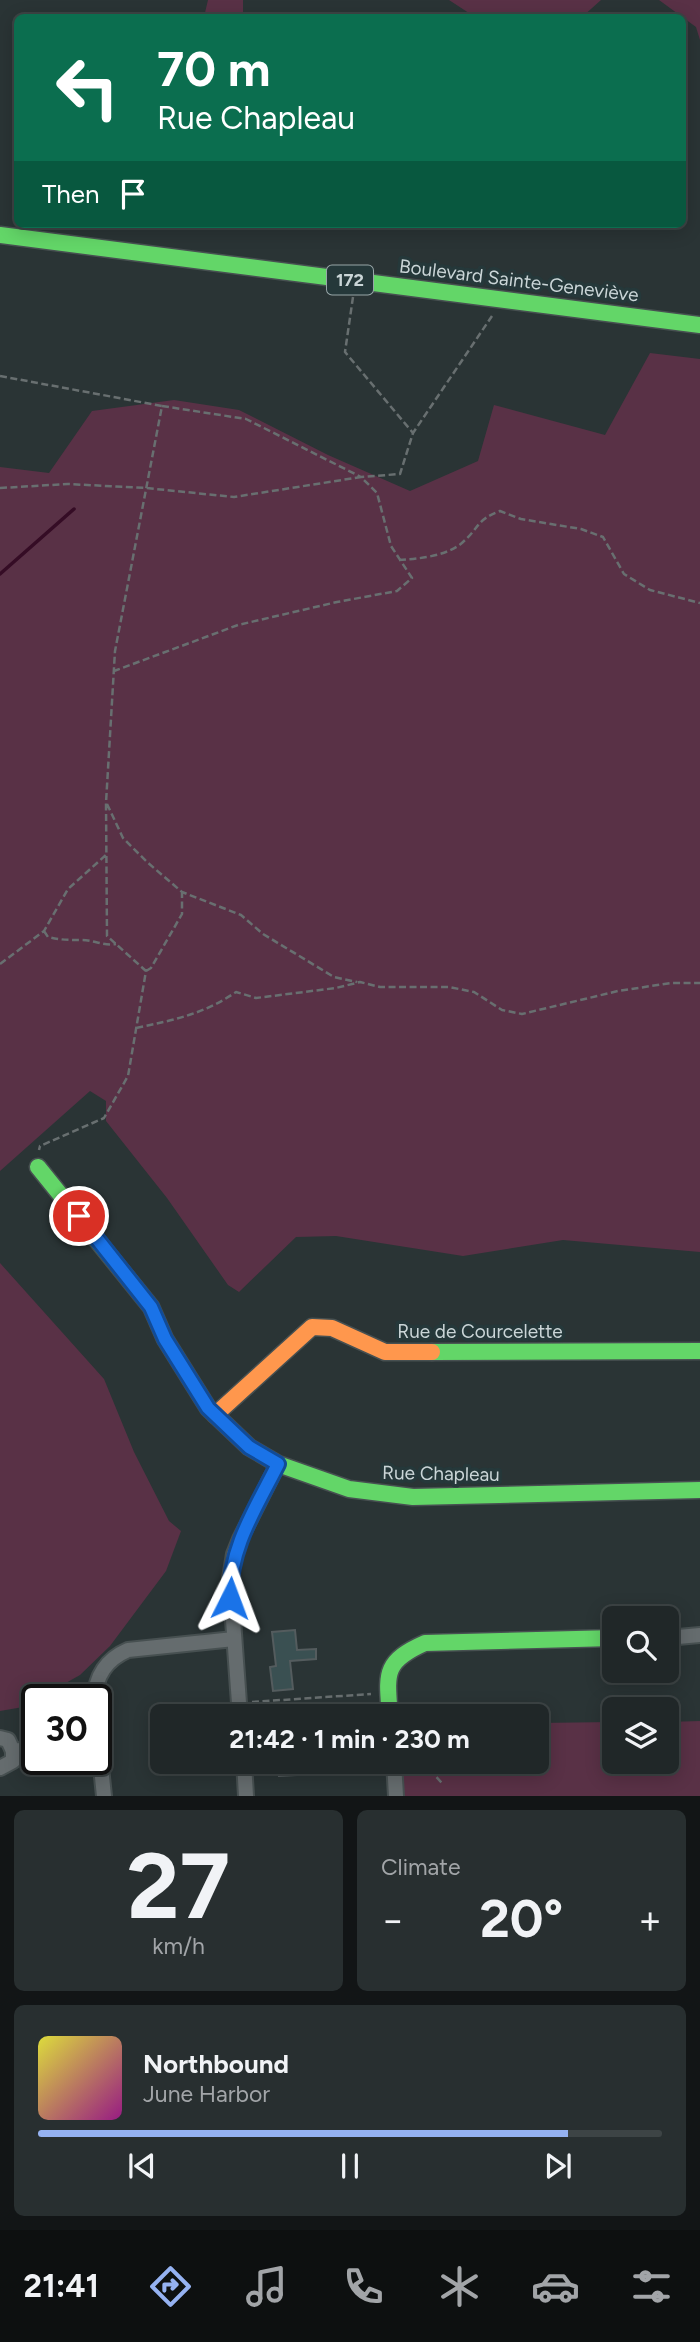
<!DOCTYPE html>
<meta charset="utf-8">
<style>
body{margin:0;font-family:Figtree,sans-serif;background:#282f30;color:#f1f3f6;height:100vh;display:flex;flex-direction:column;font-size:26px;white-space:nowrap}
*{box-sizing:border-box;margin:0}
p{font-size:23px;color:#a2a5a8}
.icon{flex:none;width:38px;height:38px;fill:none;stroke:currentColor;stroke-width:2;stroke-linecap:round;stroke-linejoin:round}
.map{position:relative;height:1796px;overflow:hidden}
.details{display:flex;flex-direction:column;gap:14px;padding:14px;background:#121516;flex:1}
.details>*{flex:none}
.guide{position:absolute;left:14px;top:14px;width:672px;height:214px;border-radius:10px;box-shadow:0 4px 18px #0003,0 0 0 2px #3d4445;background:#0b6e4f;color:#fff;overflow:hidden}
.buttons{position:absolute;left:602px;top:1606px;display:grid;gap:14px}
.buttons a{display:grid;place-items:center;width:77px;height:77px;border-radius:10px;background:#202728;box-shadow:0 4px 18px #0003,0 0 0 2px #3d4445;font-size:35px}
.speed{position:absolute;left:21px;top:1684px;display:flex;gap:14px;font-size:35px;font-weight:700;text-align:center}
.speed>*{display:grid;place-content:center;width:91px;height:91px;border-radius:50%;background:#202728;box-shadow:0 4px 18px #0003,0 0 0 2px #3d4445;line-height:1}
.speed .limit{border:4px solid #111;border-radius:10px;background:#fff;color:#111}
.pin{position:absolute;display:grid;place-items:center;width:60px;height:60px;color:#fff;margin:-30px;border:4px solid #fff;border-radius:50%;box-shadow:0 2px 7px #0007}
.me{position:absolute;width:77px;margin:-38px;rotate:3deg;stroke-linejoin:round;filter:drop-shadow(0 0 5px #0008)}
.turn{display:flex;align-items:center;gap:24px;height:147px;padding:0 28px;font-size:32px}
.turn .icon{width:91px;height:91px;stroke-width:2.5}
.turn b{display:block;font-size:49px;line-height:60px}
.then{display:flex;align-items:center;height:66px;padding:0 28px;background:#0003;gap:14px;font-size:26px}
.big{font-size:52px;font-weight:700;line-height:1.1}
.details .card{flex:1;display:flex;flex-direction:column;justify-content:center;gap:10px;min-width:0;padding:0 24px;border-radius:10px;background:#282f30}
.details .dial{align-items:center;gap:0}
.dial b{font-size:91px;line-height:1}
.song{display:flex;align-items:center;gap:21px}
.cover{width:84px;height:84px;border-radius:10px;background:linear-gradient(135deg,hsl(60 70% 55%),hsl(310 70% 35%))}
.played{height:7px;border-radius:4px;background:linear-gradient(90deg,#95b2f1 85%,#3d4445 85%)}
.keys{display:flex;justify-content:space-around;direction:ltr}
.heat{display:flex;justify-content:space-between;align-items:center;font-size:38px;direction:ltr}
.details .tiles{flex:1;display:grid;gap:14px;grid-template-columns:1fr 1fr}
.card:last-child{grid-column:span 2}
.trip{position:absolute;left:150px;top:1704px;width:399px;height:70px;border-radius:10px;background:#202728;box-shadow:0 4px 18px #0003,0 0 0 2px #3d4445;font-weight:700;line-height:70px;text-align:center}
.tabs{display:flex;height:112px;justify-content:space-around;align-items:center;background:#0d1010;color:#a2a5a8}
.tabs .icon{width:49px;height:49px}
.tabs .active{color:#95b2f1}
.tabs b{font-size:32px;color:#f1f3f6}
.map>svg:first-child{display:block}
</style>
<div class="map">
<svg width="700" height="1796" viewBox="0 0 700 1796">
<rect width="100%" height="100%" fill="#2a3435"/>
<path fill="#593146" d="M208,0H243V17H204Z
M449,0H601L582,17H475Z
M659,0H700V40L696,27Z
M650,353L700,359V1252L563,1240L463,1256L336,1236L296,1237L239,1292L228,1285L167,1198L106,1121V1101L90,1091L0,1171V467L49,473L92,411L174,400L239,410L328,455L410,491L478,461L494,405L605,435Z
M0,1263L104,1379L134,1452L169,1521L181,1531L166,1571L110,1646L80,1675L23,1707L0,1711Z
M700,1721V1796H396L393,1762H537V1723L614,1722V1762H667V1722Z"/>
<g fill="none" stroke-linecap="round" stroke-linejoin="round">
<path stroke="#350c25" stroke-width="3.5" d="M0,574L74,509"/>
</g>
<path fill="#3a5052" stroke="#545c5e" stroke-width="2" d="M295,1630L297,1650L316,1649V1659L290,1661L293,1689L273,1691L270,1667L276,1666L272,1632Z
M278,1762H295L296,1775L279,1776Z"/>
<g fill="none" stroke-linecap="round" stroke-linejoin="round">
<g stroke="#475051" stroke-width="18">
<path id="street" d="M667,1638L700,1635
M95,1699C95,1676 107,1659 128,1650L234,1639
M240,1717L230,1578L234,1554L240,1539L278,1464
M96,1720L104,1796
M0,1738L8,1740L13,1751V1761L0,1768
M13,1751L37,1748
M244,1762L246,1796
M394,1762L396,1796"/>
</g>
<g stroke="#475051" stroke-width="19">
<path id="fast" d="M0,235L700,325
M38,1167L151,1307L165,1339L208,1408L249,1447L278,1464L349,1489L413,1497L700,1490
M432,1352L700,1351
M390,1717C387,1675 382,1662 425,1643L614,1638"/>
</g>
<g stroke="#475051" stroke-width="19">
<path id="slow" d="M215,1415L312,1327L332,1328L385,1352H432"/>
</g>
<path stroke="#686f70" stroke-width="2.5" stroke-dasharray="7 3.5" stroke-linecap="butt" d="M353,297L345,352L413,433
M0,376L162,406L115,651L106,803L107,936L146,971L128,1076L104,1118L40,1146L39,1150
M162,406L246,419L361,477L400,474L413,433L492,316
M0,488L68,484L146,488L234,497L361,477L377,493L391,546L412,578L397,591L337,602L238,625L114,671
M399,560C418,559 448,556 463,542C480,527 476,520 500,511L521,519L581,529L603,537L624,574L650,590L700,603
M107,804L123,838L147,862L182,892L241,915L263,934L334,977L357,982
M44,931L48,937C60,940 69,940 82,940C94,940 103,946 116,944
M0,964L44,931L68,889L107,854
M146,971L151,968L182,914V892
M136,1028C174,1020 204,1014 236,992L256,998L336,988L360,982L380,987H449L474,992L502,1010L522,1014L618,991L671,983H700
M252,1702L371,1694
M422,1762L442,1783"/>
<use href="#street" stroke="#656c6e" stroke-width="14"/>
<use href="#fast" stroke="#63d668" stroke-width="16"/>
<use href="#slow" stroke="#ff974d" stroke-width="16"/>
</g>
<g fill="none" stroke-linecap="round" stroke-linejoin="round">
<g stroke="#114b97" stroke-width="18">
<path id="route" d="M79,1216L151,1307L165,1339L208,1408L249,1447L278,1464C256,1508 229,1548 230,1598"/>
</g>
<use href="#route" stroke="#1a73e8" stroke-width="12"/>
</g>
<g text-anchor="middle" stroke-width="7" stroke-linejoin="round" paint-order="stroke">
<rect fill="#25383a" stroke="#98a6a8" stroke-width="2" x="327" y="265.5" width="46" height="29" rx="5"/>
<g font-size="18" font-weight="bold" fill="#cad5d7">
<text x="350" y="286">172</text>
</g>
<g font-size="19" fill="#cad5d7" stroke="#25383a">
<text transform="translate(519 280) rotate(7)" y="7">Boulevard Sainte-Geneviève</text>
<text x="480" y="1338">Rue de Courcelette</text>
<text transform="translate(441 1473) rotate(1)" y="7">Rue Chapleau</text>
</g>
</g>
</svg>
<div class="buttons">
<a><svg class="icon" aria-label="search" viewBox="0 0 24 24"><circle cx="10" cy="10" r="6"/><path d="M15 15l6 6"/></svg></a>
<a><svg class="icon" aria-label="layers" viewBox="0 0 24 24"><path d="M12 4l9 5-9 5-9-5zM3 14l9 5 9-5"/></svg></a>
</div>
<div class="speed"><div class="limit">30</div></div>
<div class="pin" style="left:79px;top:1216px;background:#d93025"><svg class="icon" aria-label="arrive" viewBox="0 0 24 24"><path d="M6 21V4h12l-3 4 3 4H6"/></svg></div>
<svg class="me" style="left:230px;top:1598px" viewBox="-20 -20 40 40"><path d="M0-17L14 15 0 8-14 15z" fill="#1a73e8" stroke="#fff" stroke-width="4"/></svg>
<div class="trip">21:42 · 1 min · 230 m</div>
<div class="guide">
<div class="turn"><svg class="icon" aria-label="left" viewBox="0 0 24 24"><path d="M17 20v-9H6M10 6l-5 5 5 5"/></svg><div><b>70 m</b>Rue Chapleau</div></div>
<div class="then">Then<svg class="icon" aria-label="arrive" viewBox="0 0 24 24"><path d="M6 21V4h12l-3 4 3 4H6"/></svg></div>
</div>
</div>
<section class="details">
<div class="tiles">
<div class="card dial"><b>27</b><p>km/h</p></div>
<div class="card"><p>Climate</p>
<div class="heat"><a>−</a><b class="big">20°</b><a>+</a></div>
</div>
<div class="card">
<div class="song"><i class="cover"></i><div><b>Northbound</b><p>June Harbor</p></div></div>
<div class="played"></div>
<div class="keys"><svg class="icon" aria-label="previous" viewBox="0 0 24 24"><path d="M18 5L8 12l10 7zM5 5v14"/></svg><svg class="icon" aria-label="pause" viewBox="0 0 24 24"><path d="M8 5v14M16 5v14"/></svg><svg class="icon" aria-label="next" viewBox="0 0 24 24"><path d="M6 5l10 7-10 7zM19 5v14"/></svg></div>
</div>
</div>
</section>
<nav class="tabs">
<b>21:41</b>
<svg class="icon active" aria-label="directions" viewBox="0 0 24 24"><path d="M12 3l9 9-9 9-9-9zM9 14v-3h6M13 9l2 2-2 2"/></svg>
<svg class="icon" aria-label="music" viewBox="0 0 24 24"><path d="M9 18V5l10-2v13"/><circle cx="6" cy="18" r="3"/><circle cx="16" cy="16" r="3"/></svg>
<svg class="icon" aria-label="phone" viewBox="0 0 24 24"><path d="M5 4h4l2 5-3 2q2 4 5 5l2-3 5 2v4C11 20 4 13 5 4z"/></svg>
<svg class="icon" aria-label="climate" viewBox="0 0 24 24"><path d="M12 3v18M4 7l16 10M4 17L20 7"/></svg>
<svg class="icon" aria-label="car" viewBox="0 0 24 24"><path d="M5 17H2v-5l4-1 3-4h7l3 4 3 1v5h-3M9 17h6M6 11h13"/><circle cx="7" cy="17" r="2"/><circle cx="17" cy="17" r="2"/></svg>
<svg class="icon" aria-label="filters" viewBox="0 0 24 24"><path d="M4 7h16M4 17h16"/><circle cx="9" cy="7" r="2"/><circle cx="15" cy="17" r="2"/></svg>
</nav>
